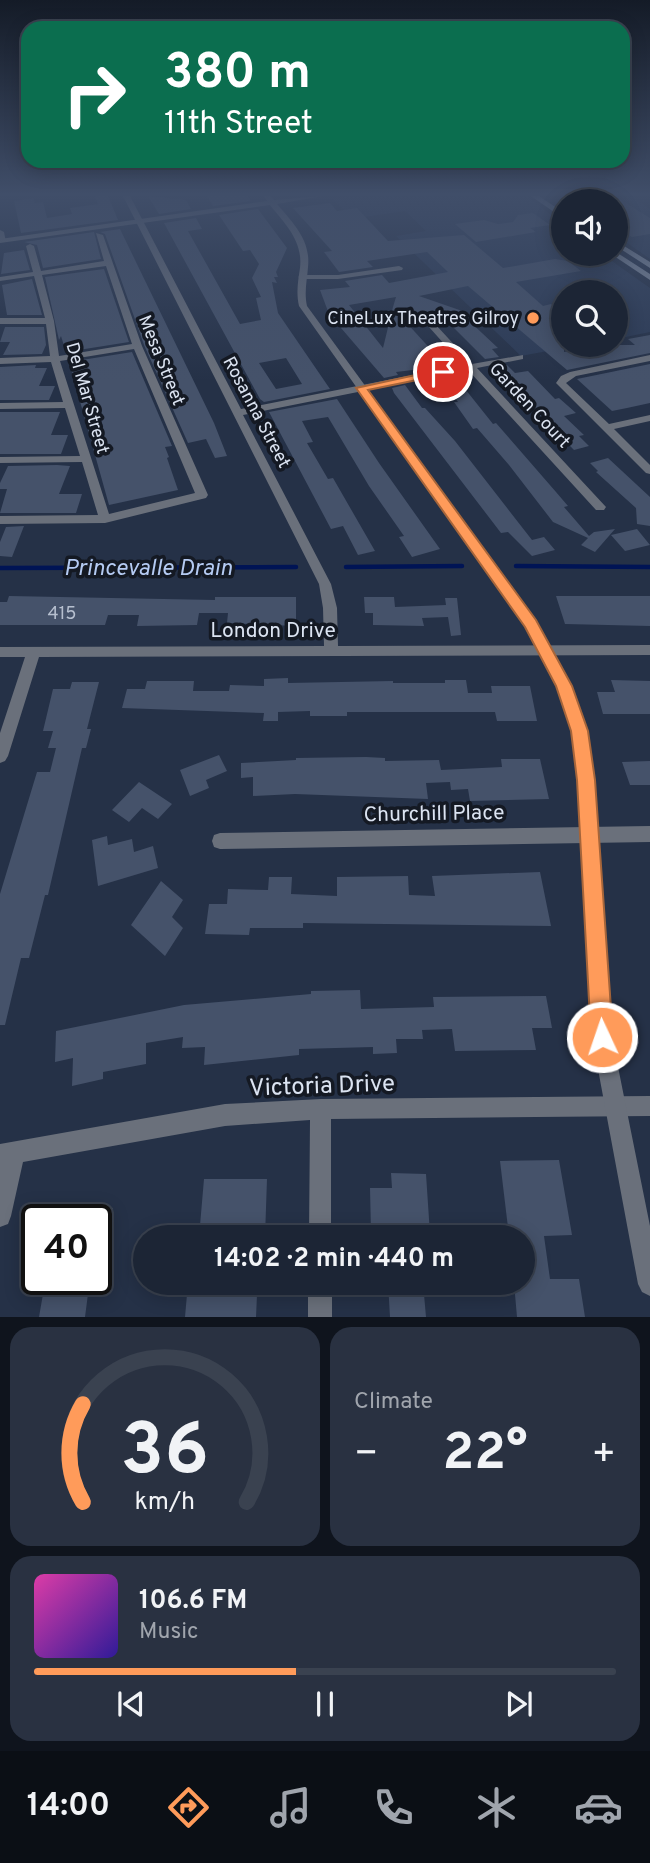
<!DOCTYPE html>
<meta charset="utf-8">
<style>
body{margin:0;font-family:Overpass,sans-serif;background:#293141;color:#f1f3f6;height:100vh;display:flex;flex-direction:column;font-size:26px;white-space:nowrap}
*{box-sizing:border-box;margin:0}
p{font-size:23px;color:#a0a5ad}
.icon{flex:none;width:38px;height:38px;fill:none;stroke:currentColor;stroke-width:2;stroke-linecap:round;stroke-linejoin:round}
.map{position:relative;height:1317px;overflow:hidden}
.panel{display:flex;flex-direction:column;gap:10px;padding:10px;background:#0f141d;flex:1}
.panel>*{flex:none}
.banner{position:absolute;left:21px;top:21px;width:609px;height:147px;border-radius:21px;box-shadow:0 4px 18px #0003,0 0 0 2px #3a4250;background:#0b6e4f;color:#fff;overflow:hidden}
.buttons{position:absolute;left:551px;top:189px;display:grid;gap:14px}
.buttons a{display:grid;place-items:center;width:77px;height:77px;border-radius:50%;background:#1c2535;box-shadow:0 4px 18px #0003,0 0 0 2px #3a4250;font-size:35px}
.speed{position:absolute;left:21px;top:1204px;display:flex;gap:14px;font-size:35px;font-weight:700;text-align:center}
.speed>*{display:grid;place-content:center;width:91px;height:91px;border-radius:50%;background:#1c2535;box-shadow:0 4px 18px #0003,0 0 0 2px #3a4250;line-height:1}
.speed .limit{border:4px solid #111;border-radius:10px;background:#fff;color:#111}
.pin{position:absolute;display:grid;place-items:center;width:60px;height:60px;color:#fff;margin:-30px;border:4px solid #fff;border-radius:50%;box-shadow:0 2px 7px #0007}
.me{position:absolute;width:77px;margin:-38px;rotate:357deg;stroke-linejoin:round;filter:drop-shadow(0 0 5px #0008)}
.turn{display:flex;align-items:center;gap:24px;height:147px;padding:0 28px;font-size:32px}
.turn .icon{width:91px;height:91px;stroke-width:2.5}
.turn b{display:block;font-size:49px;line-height:60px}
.big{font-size:52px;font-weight:700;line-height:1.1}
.panel .card{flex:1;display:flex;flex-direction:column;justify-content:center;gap:10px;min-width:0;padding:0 24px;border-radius:21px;background:#293141}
.panel .dial{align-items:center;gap:0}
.dial svg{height:182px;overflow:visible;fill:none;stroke:#3a4250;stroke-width:7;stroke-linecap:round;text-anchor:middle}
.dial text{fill:#f1f3f6;stroke:none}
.song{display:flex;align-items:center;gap:21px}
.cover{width:84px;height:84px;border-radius:10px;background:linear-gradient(135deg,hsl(320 70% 55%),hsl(250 70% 35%))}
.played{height:7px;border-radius:4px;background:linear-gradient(90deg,#ff9b5a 45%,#3a4250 45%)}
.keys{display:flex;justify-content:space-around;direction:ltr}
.heat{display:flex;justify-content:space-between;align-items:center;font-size:38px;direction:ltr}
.panel .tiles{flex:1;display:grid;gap:10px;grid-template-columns:1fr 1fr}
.card:last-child{grid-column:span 2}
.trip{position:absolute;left:133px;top:1225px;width:402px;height:70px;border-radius:35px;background:#1c2535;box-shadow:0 4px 18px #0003,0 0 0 2px #3a4250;font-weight:700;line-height:70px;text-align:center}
.dock{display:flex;height:112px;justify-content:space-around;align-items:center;background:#0b0f15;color:#a0a5ad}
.dock .icon{width:49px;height:49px}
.dock .active{color:#ff9b5a}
.dock b{font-size:32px;color:#f1f3f6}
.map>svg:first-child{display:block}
</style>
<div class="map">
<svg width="650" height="1317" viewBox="0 0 650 1317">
<rect width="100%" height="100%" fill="#253147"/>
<path fill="#2c3b56" d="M355,196H527L563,225L564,254H602L650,288V332L616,339V292H564V345H580L521,356L396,236L426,231L405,211L351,219L333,199Z
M561,196H630L650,209V259L616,235V201H568Z"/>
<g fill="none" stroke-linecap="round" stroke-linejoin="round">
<path stroke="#001455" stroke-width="4.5" d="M516,566L650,567
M346,567L462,566
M0,568L296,567"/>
</g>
<path fill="#45526a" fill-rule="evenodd" d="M95,196H108L118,220L21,233L14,201L33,198L35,203L43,202L47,218L72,214L70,208L98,204Z
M148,196L186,200L191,209L159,214Z
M207,196H248L251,201L213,206Z
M616,197L650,218V234L632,237L616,227Z
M330,203L337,211L357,208L388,241L464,235L503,268L555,259L568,261L581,271L516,282L543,306L551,304L564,314V352L602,345H635L628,339L650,335V353L567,370L468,286L419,296L471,314L466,318L498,348L492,349L499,357L485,359L439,313L404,320L446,366L396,372L398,375L384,378L329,314L320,290L350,287L345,281L382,275L389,283L448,272L427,252L367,261L373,267L339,272L324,252L332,251L293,208ZM396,297L393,307L383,348L349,305Z
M258,209L287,248L276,272L278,277H274L277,283L272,282L278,313L330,389L264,402L260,399L164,223L196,218L202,229L188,231L240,324L261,320L256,298L261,297L252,278L259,264L250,250L243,251L219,215ZM286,358L302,384L276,389L259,363Z
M533,213L550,225L530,228L536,232L476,242L455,224L484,220L498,224L513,222L518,215Z
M120,229L214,423L227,456L215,458L206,439L188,443L144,345L105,234L100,232Z
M94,232L101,259L43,268L37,245L24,242Z
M24,250L30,270L1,274L4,253Z
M104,269L129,342L66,352L61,336L59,340L45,277Z
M32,279L42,315H7L2,285Z
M5,327H44L46,345L42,354L3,355L10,342H0Z
M132,352L172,446L165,447L169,457L167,458L178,490L109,505L69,362Z
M650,364V403L627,408L612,411L577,379Z
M36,365L35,368H47L39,386H55L49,400H0V367Z
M507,365L515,373L528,371L555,399L559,398L576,413L564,416L584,435L579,436L589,446L574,450L493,368Z
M454,375L493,424L496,423L556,492L568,506L564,507L589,536L594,532L615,529L595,552L581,545L588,538L553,522L509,465L477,428L473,429L454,402H458L440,378Z
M405,385L422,408H425L455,441L532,540L544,537L555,550L532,556L508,532L501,533L394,393L392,388Z
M337,399L379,463L440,549L412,557L399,537L404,536L369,486L328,417L302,421L313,442L307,443L328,479L333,478L375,551L358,555L343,526L331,529L269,412Z
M0,412H60L51,435H68L61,454H0Z
M608,458L650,497V526L637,524L636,508L596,472L598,471L590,463Z
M57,465L70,466L59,494H82L76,513H0L7,489H0V483L8,466Z
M24,526L12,557L0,556V542L6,527Z
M637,529L650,545L625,551L611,535Z
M9,596L215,600V597H296V626L227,623L228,613H199L197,625L137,626L139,615H108L105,625H0V602H7Z
M556,596H650V626L565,624Z
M364,597H394L395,607L446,605L445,598H457L461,635L451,636L448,617L422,618L424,626L373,625V613H365Z
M288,678V683L393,681V683H445V680H466L468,693H492L491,686H530L537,721H497L495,712H347V716H310V711L278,712V721H263L264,713L122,708L127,689H145L147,681H194L193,691H229L230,685L264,686V679Z
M611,680L650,681V714H603L597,692H615Z
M72,682H99L87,729H91L86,748H82L48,895H45L29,958H21L5,1025H0V894L37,772H50L56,748H48L53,731H43L53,689H70Z
M219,755L227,771L206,780L209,788L190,796L180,770Z
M366,757L385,758V761L439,760L441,770L502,767L501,759H540L549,799L470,801L468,789L451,790L450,782L426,783L428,799L295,794L253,796V777L241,778V763L296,760V758Z
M650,761V785H630L622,762Z
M139,782L172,804L158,819L142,808L129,822L112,810Z
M107,836L108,845L132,839L134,852L153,846L158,868L98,886L92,840Z
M540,872L551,926L303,923V928H250L249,935L205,934L209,904H227L228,889L268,890L269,877H292L291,894L337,896V877L408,876L409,895L435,896L432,876Z
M161,881L183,900L172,917L183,928L165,956L131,925Z
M360,990L361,1009L434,1007L433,997L546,996L552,1028H532L536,1050L455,1051L452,1029L422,1030L423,1039H396L397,1053L373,1054V1047L299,1049V1055L204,1065L205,1047L182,1048L183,1037L146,1043V1064L103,1072V1079L72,1086L73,1058L55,1062L56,1031L184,1005L311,994V991Z
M559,1160L572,1235L544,1236L550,1279H579L585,1317H517L514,1283H523V1236H509L500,1161Z
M391,1173L426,1174L430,1234L371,1233L370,1188H392Z
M204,1179H267L265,1237H199Z
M76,1208H113L104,1274H96V1220H74Z
M188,1283H229L228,1294L257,1295L256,1317H185Z
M388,1283H423L426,1317H390Z
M43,1294H88L85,1317H39Z"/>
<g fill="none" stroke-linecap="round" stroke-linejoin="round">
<path fill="#6a707b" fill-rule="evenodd" d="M123,196H130L241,409L463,365L429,327L436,325L472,364L523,355V359L477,368L606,507L604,510H596L468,370L243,415L331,584L337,608L338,646L650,645V655L39,657L8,756L5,761L0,763V733L25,657H0V647L324,646L323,608L319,584Z
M0,230L4,232L6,242L0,241Z
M96,233L103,235L142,346L208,495L206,498L105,523L0,524V516L98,515L82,462L0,463V457L80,456L65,408L0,409V403L63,402L51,362L0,364V358L50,356L46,324H0V318H45L34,276L0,281V277L33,272L26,246L30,244L34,246L41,271L104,261ZM106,266L132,344L59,356L54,321L42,275ZM134,349L195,493L109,514L60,361Z
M399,266L403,268L402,270L338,279H302L298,277L302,275H338Z
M650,355V361L576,376L566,383L609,424L650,415V421L614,429L650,465V474L646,473L556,383L561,376L570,372Z
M650,826V842L220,849L214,847L212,841L214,835L220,833Z
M650,1096V1116L331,1119V1237H309L310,1120L225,1126L23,1162L11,1216L8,1224L0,1227V1144L225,1104L321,1099Z
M308,1283H332V1317H308Z"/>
<path fill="#6a707b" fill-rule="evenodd" d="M264,196H271L274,200L323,196L277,204C293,223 311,240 308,267C307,281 304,292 307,306L536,620L571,686L588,731L594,780L612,1037L650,1226V1296L642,1292L638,1284L592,1037L578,780L572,731L557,686L526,627L299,306C296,293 298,281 300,268C303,241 286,225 270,205L0,243V239L267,201Z"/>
<path fill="#8994a5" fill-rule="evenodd" d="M531,196H539L564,213V219Z
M616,241L650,262V268L616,246Z
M616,252L650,274V280L611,254Z"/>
</g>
<linearGradient id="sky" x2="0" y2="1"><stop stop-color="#141b27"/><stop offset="0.51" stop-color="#404e69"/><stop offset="1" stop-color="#404e69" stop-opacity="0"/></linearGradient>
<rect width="650" height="381" fill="url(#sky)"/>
<path fill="#ff9b5a" stroke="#a6653a" stroke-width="2" d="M443,369L447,370V374L368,390L536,620L572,686L588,731L595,780L613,1037L610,1045L602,1048L594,1045L591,1037L577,780L571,731L556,686L525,627L356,388Z"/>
<circle fill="#ff9b5a" stroke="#141923" stroke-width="2.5" cx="533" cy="318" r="7"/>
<g text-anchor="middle" stroke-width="7" stroke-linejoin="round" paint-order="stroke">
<g font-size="18" fill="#dbe3f1" stroke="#141923" text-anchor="end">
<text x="519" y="324">CineLux Theatres Gilroy</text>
</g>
<g font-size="18" fill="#dbe3f1" stroke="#141923">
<text transform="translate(162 360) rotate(68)" y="6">Mesa Street</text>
<text transform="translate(88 398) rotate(74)" y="6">Del Mar Street</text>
<text transform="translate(530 405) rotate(47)" y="6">Garden Court</text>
<text transform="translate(257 412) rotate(62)" y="6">Rosanna Street</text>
</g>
<g font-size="18" fill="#b6bfcf">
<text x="62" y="619">415</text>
</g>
<g font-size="21" fill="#dbe3f1" stroke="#141923">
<text x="273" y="637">London Drive</text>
<text transform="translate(434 813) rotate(-1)" y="7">Churchill Place</text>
</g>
<g font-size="23" font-style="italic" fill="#b5cbf3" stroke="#141923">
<text x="148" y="575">Princevalle Drain</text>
</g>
<g font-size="24" fill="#dbe3f1" stroke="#141923">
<text transform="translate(322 1085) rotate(-2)" y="8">Victoria Drive</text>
</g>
</g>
</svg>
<div class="buttons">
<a><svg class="icon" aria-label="sound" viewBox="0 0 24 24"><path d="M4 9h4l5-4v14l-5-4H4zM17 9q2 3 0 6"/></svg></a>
<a><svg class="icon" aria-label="search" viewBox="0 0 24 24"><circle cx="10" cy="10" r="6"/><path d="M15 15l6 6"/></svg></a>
</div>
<div class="speed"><div class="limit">40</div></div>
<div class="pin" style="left:443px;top:372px;background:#d93025"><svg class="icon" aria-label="arrive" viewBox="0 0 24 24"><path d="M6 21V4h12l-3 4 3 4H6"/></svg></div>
<svg class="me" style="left:602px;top:1037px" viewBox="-20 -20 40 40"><circle r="17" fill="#ff9b5a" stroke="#fff" stroke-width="3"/><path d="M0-11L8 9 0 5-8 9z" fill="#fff"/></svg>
<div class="trip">14:02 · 2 min · 440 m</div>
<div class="banner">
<div class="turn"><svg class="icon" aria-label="right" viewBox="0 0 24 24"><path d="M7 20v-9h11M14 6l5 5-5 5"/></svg><div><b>380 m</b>11th Street</div></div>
</div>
</div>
<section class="panel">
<div class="tiles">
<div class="card dial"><svg viewBox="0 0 100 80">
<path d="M14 69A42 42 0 1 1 86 69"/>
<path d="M14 69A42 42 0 0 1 14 26" stroke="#ff9b5a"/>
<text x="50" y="56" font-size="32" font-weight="700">36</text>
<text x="50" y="72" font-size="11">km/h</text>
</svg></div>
<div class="card"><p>Climate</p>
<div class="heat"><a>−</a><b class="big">22°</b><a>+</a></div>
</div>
<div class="card">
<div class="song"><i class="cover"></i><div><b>106.6 FM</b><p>Music</p></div></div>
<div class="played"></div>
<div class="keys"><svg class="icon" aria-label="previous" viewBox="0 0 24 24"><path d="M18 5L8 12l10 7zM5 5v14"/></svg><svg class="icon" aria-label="pause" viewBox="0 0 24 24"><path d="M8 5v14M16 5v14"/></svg><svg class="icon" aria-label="next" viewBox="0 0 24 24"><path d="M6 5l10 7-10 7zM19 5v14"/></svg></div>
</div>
</div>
</section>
<nav class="dock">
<b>14:00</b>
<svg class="icon active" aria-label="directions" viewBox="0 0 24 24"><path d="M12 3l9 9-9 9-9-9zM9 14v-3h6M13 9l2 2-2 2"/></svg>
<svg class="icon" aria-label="music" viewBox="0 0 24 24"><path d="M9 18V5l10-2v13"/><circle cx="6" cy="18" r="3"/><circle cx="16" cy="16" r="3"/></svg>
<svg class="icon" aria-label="phone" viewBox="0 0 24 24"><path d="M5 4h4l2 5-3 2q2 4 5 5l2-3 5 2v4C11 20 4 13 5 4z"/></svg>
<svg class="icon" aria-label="climate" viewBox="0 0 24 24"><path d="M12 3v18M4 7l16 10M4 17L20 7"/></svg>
<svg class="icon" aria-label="car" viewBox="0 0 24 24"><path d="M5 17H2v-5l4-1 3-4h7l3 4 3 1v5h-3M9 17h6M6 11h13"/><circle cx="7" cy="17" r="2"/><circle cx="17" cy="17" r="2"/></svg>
</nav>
